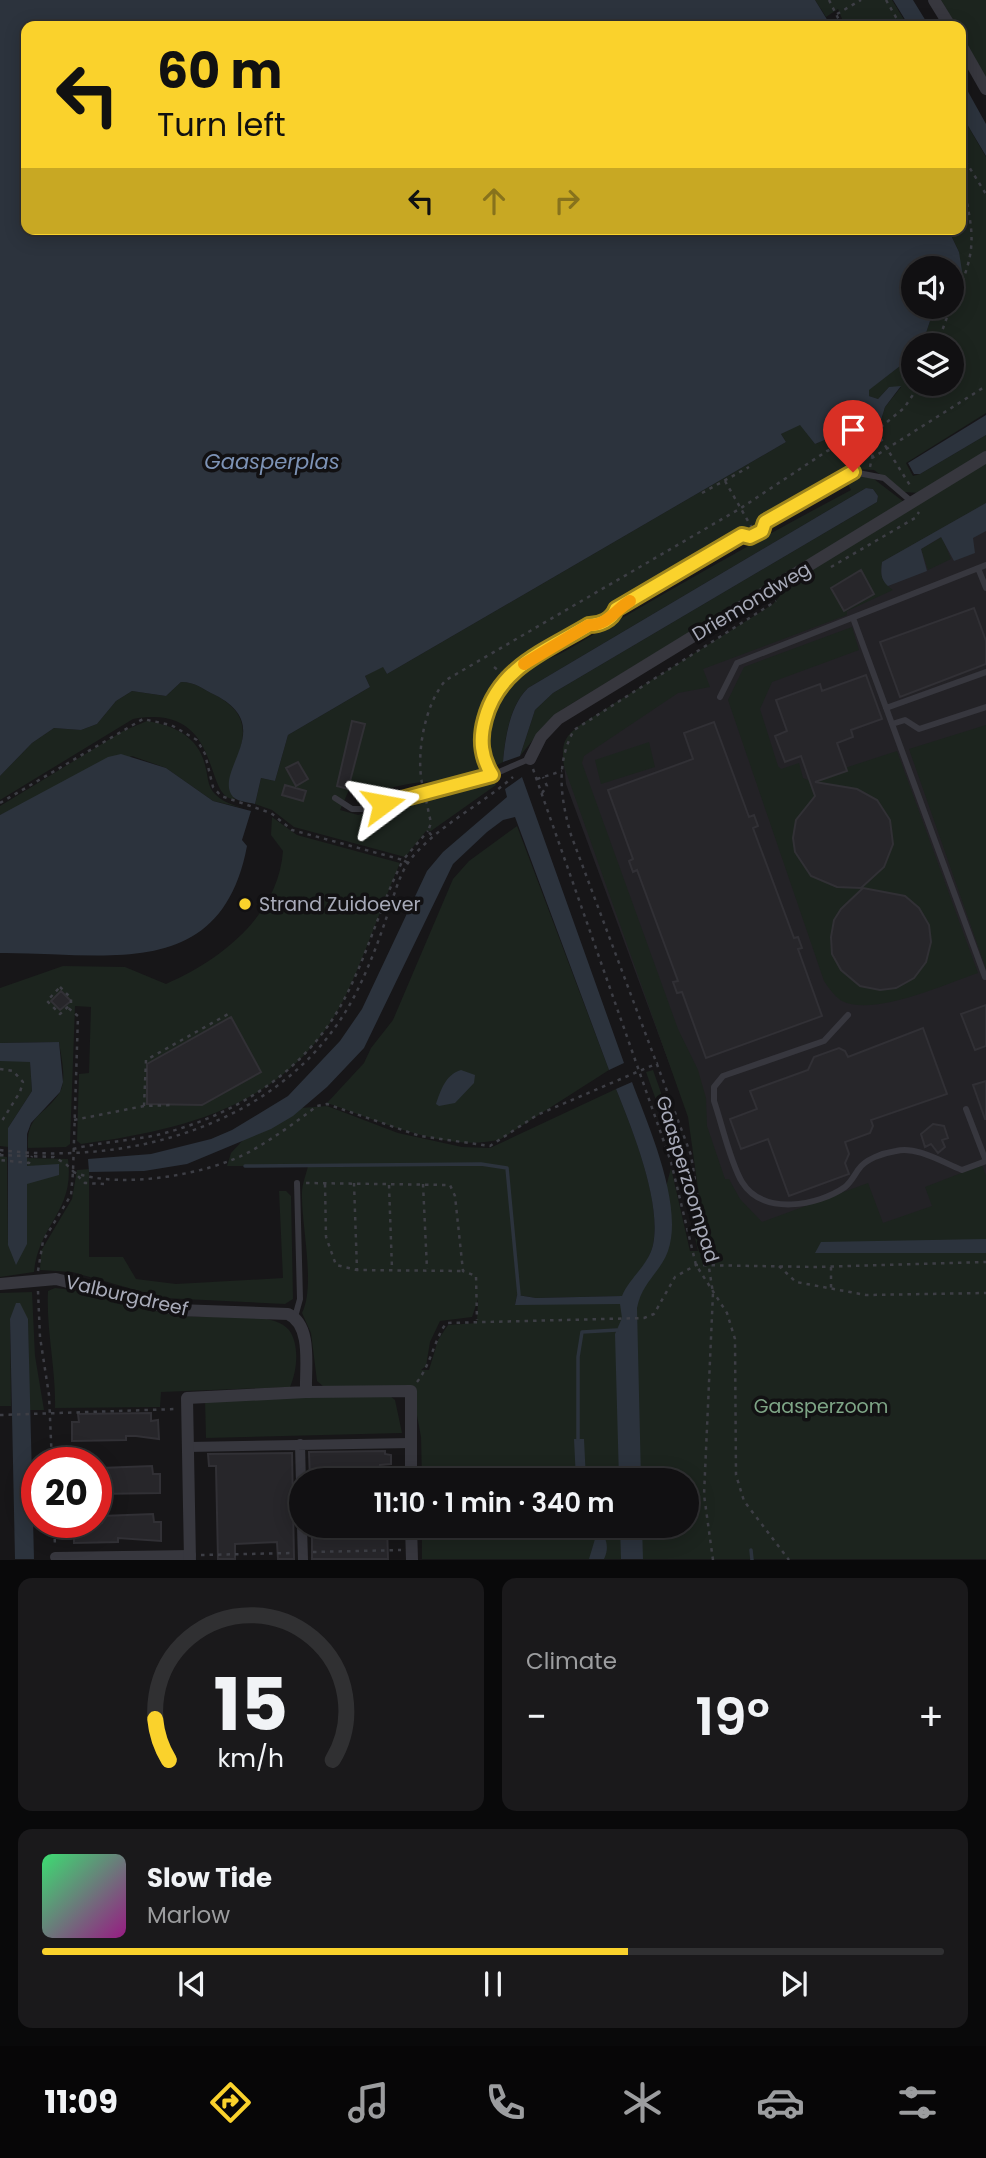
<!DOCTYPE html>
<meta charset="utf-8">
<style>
body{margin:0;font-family:Poppins,sans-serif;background:#1a191b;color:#f1f3f6;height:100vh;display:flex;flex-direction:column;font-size:26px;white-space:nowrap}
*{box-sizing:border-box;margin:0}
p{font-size:23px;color:#9c9d9f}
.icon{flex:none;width:38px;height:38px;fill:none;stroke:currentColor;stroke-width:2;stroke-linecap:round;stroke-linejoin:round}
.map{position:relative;height:1560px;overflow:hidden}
.panel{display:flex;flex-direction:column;gap:18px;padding:18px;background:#09090a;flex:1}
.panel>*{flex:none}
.hud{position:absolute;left:21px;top:21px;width:945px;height:214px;border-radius:14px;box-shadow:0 4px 18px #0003,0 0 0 2px #303032;background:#fad22c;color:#111;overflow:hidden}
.buttons{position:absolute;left:901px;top:256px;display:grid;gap:14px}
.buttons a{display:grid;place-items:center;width:63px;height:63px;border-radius:50%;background:#111012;box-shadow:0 4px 18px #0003,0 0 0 2px #303032;font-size:35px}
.speed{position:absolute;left:21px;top:1447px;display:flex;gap:14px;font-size:35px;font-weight:700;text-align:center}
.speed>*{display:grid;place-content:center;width:91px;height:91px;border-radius:50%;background:#111012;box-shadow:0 4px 18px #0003,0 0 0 2px #303032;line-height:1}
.speed .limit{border:10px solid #d22;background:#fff;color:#111}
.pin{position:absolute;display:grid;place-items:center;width:60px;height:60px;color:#fff;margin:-72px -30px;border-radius:50% 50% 50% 0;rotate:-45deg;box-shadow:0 0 7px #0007}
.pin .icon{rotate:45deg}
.me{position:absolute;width:77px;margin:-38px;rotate:77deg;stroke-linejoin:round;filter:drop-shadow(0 0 5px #0008)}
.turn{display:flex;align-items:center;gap:24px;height:147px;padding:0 21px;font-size:32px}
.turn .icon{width:91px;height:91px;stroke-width:2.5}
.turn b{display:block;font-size:49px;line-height:60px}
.lanes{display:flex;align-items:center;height:66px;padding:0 21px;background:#0003;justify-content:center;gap:35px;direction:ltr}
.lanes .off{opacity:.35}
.big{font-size:52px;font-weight:600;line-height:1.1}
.panel .tile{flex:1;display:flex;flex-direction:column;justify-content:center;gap:10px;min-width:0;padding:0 24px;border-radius:14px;background:#1a191b}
.panel .dial{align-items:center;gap:0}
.dial svg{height:182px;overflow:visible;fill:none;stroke:#303032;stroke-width:7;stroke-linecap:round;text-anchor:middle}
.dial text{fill:#f1f3f6;stroke:none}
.song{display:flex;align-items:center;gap:21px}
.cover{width:84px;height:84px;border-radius:10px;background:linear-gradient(135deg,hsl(140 70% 55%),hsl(310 70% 35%))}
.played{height:7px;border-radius:4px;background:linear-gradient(90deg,#fad22c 65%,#303032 65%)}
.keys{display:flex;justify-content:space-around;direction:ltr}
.heat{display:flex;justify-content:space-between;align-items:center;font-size:38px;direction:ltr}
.panel .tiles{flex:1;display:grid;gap:18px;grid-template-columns:1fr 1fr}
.tile:last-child{grid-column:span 2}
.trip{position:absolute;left:289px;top:1468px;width:410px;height:70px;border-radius:35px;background:#111012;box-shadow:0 4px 18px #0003,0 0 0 2px #303032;font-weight:600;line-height:70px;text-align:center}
.tabs{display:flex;height:112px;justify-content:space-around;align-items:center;background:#070607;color:#9c9d9f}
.tabs .icon{width:49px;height:49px}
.tabs .current{color:#fad22c}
.tabs b{font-size:32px;color:#f1f3f6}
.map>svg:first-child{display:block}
</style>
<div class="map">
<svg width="986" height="1560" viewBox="0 0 986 1560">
<rect width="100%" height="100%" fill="#171618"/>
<path fill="#232226" d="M986,476V1254L739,1252L566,784L563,754Z"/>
<path fill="#1c241e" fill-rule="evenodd" d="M815,0H892L908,26H831L830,24L842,19L838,9L826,17Z
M941,0H986V78L961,35V26H956Z
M961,114L986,157V413L906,463L913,476L920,474L986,435V451L919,493L904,492L874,470L852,469L761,520L759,529L751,534L741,531L509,667C480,695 476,734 480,772C463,790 442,779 421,782C400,785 375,790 358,803L352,790H349L340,810L358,815L479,785L494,777L496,785L431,831H426L405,857L294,827L272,810L255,804L261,778L275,781L288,735L370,687L365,676L383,666L387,674L786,442L781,434L800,424L815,444L832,437L836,421L855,403L861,405L872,426L881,420L885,407L901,387H889L878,399L869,396L868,390L913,356L914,383H952V345H922L935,306H952V289L958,284L959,252L948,229H961Z
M986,462V503L882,562C880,576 882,582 893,590L847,611V615L703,669L710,687L678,693L584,756L582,763L678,1029L698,1070L706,1098L707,1126L725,1179H729L740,1199L762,1222L868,1183L883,1223L932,1206L925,1187L982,1165L986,1176V1559H422V1526H686V1480H422L421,1437L413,1394L323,1386L317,1381L311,1333L302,1313C316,1285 301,1225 302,1193C302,1184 306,1175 308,1166H227L231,1153L255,1127L301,1108L327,1106L398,1133L462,1147L490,1148L616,1089C632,1129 662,1201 653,1245C649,1264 632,1279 623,1296L536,1298L517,1295L515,1304H619L670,1228L666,1187L671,1168L690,1251H698L678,1162L646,1072L653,1070L700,1203L688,1117L564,766C561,743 564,736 583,723L773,604L793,581ZM478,1299L477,1323L448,1325L438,1340L429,1370H421L426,1366L430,1342L440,1321L472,1317Z
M853,476H870L904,502L563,709L545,725L520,756L535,710L553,693L877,502L878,496L873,489L866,488L528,688C510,705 505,737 503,762L495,766C475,746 489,702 505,682C515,671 552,659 567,650C661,595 755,541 851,490L846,480Z
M942,537L951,559L928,570L921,549Z
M852,627L859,650L772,682L760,709L778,766L781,769L799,763L803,778L808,780L897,751L978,973C945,984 874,1017 842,1001C834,996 829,988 824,981L728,700L744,667Z
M181,682C196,682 202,689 215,695C277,727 213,774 235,799C202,801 225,702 133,719L0,800V776L32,743L54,728L81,730L97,724L116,701L132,691L166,696Z
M147,721C177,726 200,738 206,769C208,778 208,787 215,794C226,806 246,808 260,812L213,801L166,768L132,756L0,815V806L10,800L123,731Z
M986,725V969L909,749Z
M649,742L655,767L601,784L595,760Z
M272,817L297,835L400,863C381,907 366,953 345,997C291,1104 189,1129 81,1144L77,1141L79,1074L89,1073L91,1007L75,1006L70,1144L66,1147L28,1148C26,1114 45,1116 60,1092C67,1079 61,1056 59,1042L0,1043V988L63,966L125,967L166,984C221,960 278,916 283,851L271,835Z
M517,826L609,1070L501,1139C448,1154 378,1120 327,1103L364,1063L371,1048L393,1020L453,879L469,861Z
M25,1059L30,1062L32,1091L8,1128L9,1147L0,1146V1061Z
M0,1156L7,1157L8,1245L27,1244V1158L68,1159C75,1212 39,1223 34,1272L0,1277Z
M89,1169V1257H123L136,1279L176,1284L283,1278L279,1191H286L291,1196L293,1299L285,1304L164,1298L72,1272L40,1270L41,1251L72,1199L77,1170Z
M55,1288C105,1292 150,1316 201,1317C223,1318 274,1311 289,1330C300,1345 297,1371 290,1387L161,1392L160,1407L55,1408C56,1369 46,1330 48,1291Z
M32,1292L35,1356L44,1410H29L28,1319H10L11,1406H0V1293Z
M390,1396L395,1400L402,1433L206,1438L205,1399Z"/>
<path fill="#2c333d" d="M0,0H815L831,26H26V229H948L959,252L963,277L952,289V268H914V306H935L922,345H914L913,356L869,390V396L878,399L889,387L901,386L885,407L881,420L872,426L862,405L855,404L836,421L832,437L815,444L800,425L781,434L786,442L387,674L383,667L365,676L370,687L288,735L275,781L261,778L255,804C248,802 235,802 231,794C217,768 276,726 215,695C202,689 196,682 181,682L166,696L132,691L116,701L97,724L81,730L54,728L32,743L0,776Z
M893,0H913L929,26H909Z
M961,79L986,124V156L961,114Z
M986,415V435L920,474H914L908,463Z
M866,488L873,489L878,496L877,502L553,693L535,710L520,756L503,762C505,738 510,705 528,688Z
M986,503V531L973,538L975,553L954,561L941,537L921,549L927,571L888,586C880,579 881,572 882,562Z
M121,754L166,768L213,801L251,811L242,840L247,846C221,984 105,952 0,953V815L108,757Z
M522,777L624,1063L609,1070L515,817L503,820L487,832L453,864L364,1048L327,1087L293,1116L271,1129L187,1164L144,1171L89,1172L88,1159L151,1154L211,1139L232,1130L288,1096L340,1041L362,1009L427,871L443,852L507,797L505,789Z
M59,1042L63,1082L60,1092L31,1123L27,1134V1166L59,1164V1175L27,1184V1244L16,1265L8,1245V1128L32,1091L30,1062L0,1061V1043Z
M461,1070L475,1075L474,1083L455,1103L439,1106L436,1104C441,1090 445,1075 461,1070Z
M632,1082C648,1125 684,1205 668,1251C660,1273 642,1282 637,1308L641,1480H619L615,1334L622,1318L620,1304L515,1305L517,1295L536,1298L622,1296C630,1277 648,1266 653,1245C662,1202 632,1129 616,1089Z
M986,1239V1253H815L821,1242Z
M16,1303H20L28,1319L34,1559H15L10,1319Z
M574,1439H584L586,1480H576Z
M587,1526H598C606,1537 610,1547 604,1559H589L595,1539Z
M620,1526H642L643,1559H621Z"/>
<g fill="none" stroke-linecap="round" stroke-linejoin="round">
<path stroke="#2c333d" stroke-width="3.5" d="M245,1166L481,1164L507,1168L519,1295
M578,1439V1357L582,1332L617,1330
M751,1550L752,1560"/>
</g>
<path fill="#27262a" stroke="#313035" stroke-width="2" d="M861,570L874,594L844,611L831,588Z
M974,608L986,641V664L900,697L880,642Z
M866,675L882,719L851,730L853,737L837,743L847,771L815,782L857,789L877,800L890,820L893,844L884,867L861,888L837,887L811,876L795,852L793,838L796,820L815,796L801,756L785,762L775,736L787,731L776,700L820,684L822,691Z
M352,721L365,724L348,789L337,786Z
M714,722L749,817L754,815L758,826L753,828L794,938L798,937L802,948L798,949L822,1016L706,1058L682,992L677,993L673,982L678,981L637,870L633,872L629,861L633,859L608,790L693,759L684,733Z
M298,762L308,779L296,786L286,768Z
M285,785L306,791L303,801L282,795Z
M863,888L905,896L919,908L929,925L931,942L926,962L914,978L896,988L880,990L860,986L841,970L832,954L831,937L834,920L841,909Z
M61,991L71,1001L60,1010L51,1001Z
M986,1005V1046L975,1050L961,1014Z
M231,1017L261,1072L202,1105L147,1104V1064Z
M923,1028L947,1094L871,1120L873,1126L870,1133L845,1142L849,1154L845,1163L849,1174L789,1196L768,1139L741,1149L730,1119L757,1109L750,1091L808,1070L814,1057L839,1048L845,1051L848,1057Z
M986,1081V1119H985L973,1085Z
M933,1124L944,1126L948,1138L942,1140L945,1147L938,1153L931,1144L925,1147L921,1134Z
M151,1413V1421L158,1420L159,1439L136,1436H126V1440L72,1441V1422H79L78,1414Z
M385,1451V1454L391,1455V1464L380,1465L381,1480H310L309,1452Z
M292,1453L294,1559H278L277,1542L235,1544V1559H218L216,1466H209L208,1454Z
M152,1466L153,1474H160V1493L96,1494V1476H102L101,1468Z
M153,1514L154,1522H161V1541L118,1538V1542L74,1543V1524L102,1523V1516Z
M312,1526H327L328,1534L370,1532V1526H387L388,1559H312Z"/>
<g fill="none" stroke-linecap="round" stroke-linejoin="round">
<path stroke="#3d3e45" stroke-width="2.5" stroke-dasharray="3.5 5" stroke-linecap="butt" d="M829,0L842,26
M886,0L901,26
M837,14L861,0
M961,154L986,194
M952,305C979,248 974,235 961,176
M937,345L951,306
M876,431L911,487
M872,458L876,431
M870,467L872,458L986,386
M725,481L752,528
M702,493L749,467
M831,567L915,518L919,512
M494,667L503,674
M533,769L671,1162L696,1265L727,1313L735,1339L736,1475L744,1501L789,1560
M537,779L562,771
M422,783C416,753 425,703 446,680L741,508L827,451L876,431L904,408L921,383
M542,793L547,786L543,777
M426,800L431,823L428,831L432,836
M0,803L143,719L171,725L197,740L205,754L213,787L221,796L271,813L292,830L403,860L428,831
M60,987L71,998V1004L60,1014L47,1001Z
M0,1069L13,1071L23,1082L20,1092L0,1124
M144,1106L146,1060L230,1013
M74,1120L144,1106L173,1105
M73,1149C101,1142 129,1141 157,1135C231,1117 301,1075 340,1007C366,961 379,908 403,860L408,863
M0,1150C136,1167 291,1121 356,993C368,969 378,943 386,919C393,900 398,876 410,860C438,825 480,806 513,777
M0,1153V1160L29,1163L32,1156
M0,1155L54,1157L66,1164L85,1183L104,1184
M73,1172C119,1190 208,1175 251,1151C274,1138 296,1122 317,1106L327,1104L420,1136L490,1146L537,1115L658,1063
M306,1183L450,1185L455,1196L463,1271L476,1276L477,1320
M354,1183L357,1270L463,1271
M325,1184L326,1237L336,1265L357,1270
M423,1184L427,1269
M389,1185L392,1269
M779,1266L796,1282L866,1295L986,1293
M831,1267V1288
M38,1271L43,1241L71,1195L73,1172L78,1016L67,1007
M38,1291L40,1337L49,1395L52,1463
M417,1382C431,1364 433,1343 446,1323L644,1318L654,1314L675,1277L696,1265L816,1267L986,1262
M0,1415L177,1409
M54,1522L55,1546
M313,1552L401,1550
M201,1555L292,1553
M713,1560L704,1495L713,1293L691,1155L571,835C561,800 555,764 574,730L776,601"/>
<path stroke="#37373e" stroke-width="6" d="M978,568L986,588
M853,618L892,724
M720,697L737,663L986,565
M886,708L986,672
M529,759L492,775C481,757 479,740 485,719C498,668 547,650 589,625C600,625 612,620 616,609L742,535L750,537L762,531L765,522L853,472L884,478L912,502
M335,798L352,809H363L492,775
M985,977L892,724L905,720L919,729L986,707
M848,1015L824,1041L723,1076L714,1087V1101C722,1124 730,1162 742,1182C763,1216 818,1206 845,1187C851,1182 854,1176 858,1170C865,1159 883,1153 896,1151C917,1146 942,1162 962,1170L986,1161L966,1109
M295,1317L300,1299L297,1183"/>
<path stroke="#37373e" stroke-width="10" d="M300,1444L301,1484
M188,1447L411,1443
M302,1526L303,1560
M55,1557L191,1555"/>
<path stroke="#37373e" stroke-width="12" d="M934,0L950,26
M961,45L986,89
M530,759L541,737L558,719L986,457
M0,1284L56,1279L177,1310L288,1314C313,1325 305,1369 306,1392
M411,1526L412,1560
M190,1560L187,1398L306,1392L411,1391V1480"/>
</g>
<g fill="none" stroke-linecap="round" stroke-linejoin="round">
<g stroke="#a2881d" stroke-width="18">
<path id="route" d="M383,804L492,775C481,757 479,740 485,719C499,667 546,651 589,625C600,625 612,620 616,609L742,535L750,537L762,531L765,522L853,472"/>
</g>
<use href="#route" stroke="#fad22c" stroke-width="12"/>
<path stroke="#f59e0b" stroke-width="12" d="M524,664L589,625C608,625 615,610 630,601"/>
</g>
<circle fill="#fad22c" stroke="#121113" stroke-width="2.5" cx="245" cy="904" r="7"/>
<g text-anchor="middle" stroke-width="7" stroke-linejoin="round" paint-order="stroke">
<g font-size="19" fill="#a8abb9" stroke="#121113">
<text transform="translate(751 601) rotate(-31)" y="7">Driemondweg</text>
<text transform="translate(688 1179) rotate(73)" y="7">Gaasperzoompad</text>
<text transform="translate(127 1295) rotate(13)" y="7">Valburgdreef</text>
</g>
<g font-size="19" fill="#a8abb9" stroke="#121113" text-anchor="start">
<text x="259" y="911">Strand Zuidoever</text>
</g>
<g font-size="19" fill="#7ea586" stroke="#121113">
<text x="821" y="1413">Gaasperzoom</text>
</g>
<g font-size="21" font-style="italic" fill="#7d93b6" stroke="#121113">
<text x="272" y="469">Gaasperplas</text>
</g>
</g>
</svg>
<div class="buttons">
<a><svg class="icon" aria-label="sound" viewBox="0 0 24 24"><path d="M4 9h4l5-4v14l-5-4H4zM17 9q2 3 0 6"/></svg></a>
<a><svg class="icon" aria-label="layers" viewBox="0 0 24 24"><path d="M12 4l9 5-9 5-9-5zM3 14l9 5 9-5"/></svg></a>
</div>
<div class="speed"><div class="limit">20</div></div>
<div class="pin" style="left:853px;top:472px;background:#d93025"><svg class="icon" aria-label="arrive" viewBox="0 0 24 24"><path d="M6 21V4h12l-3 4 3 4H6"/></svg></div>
<svg class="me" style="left:383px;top:804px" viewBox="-20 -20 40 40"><path d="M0-17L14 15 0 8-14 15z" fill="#fad22c" stroke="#fff" stroke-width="4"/></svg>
<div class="trip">11:10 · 1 min · 340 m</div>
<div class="hud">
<div class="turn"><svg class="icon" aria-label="left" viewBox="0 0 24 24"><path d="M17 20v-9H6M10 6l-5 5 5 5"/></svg><div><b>60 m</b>Turn left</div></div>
<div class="lanes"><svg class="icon" aria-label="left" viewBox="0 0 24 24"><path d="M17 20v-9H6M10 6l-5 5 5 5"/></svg><svg class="icon off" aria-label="ahead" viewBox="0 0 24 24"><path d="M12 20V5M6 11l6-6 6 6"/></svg><svg class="icon off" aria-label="right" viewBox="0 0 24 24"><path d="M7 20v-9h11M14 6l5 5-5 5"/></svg></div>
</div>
</div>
<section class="panel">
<div class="tiles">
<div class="tile dial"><svg viewBox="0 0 100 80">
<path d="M14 69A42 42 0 1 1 86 69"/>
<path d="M14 69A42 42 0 0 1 8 51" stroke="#fad22c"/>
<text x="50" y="56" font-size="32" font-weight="700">15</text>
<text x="50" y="72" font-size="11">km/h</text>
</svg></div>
<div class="tile"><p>Climate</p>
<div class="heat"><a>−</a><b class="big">19°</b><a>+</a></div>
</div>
<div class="tile">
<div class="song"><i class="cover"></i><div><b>Slow Tide</b><p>Marlow</p></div></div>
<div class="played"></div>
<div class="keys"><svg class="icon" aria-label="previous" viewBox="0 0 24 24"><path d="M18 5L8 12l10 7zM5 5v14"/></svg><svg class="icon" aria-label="pause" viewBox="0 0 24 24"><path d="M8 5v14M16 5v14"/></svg><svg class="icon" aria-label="next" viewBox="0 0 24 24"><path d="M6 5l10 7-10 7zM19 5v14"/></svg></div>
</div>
</div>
</section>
<nav class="tabs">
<b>11:09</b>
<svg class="icon current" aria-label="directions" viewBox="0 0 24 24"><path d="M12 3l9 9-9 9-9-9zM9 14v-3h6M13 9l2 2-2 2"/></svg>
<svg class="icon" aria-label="music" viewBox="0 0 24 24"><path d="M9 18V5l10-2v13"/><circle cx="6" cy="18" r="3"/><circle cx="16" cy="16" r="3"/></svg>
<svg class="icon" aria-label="phone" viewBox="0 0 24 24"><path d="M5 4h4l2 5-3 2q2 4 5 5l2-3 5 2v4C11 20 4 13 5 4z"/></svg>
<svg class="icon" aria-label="climate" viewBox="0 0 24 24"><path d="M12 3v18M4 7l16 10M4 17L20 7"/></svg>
<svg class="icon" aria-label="car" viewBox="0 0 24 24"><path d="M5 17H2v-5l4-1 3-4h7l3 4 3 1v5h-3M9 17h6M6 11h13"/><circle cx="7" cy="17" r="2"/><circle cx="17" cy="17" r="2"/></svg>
<svg class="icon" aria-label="filters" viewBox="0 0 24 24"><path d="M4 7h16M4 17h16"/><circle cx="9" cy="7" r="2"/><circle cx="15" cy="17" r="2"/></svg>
</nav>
